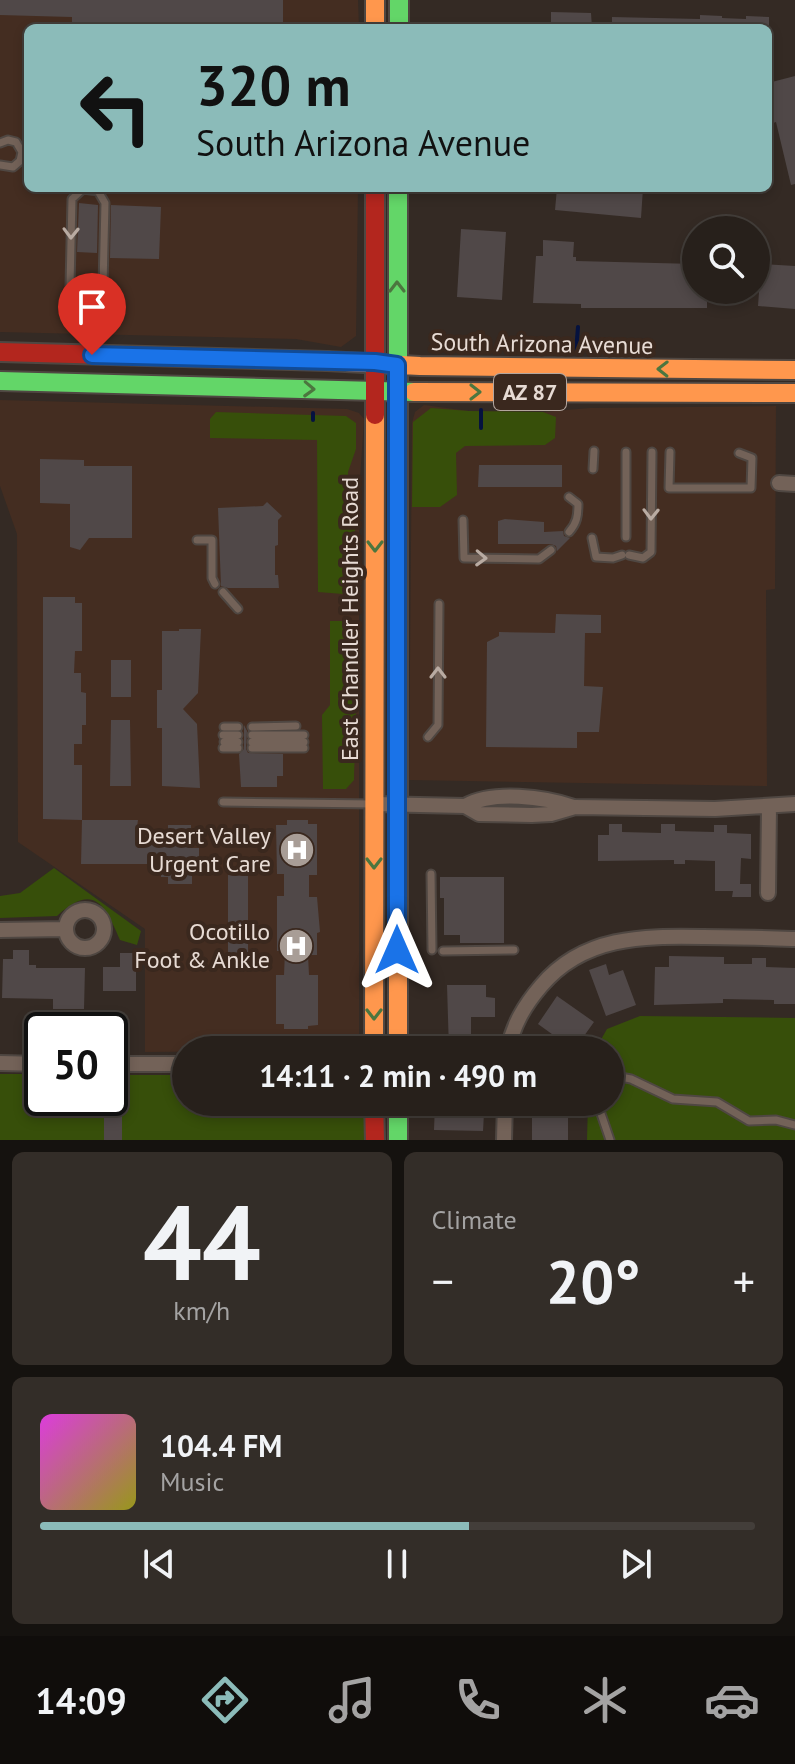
<!DOCTYPE html>
<meta charset="utf-8">
<style>
body{margin:0;font-family:"PT Sans",sans-serif;background:#332d28;color:#f1f3f6;height:100vh;display:flex;flex-direction:column;font-size:30px;white-space:nowrap}
*{box-sizing:border-box;margin:0}
p{font-size:26px;color:#a4a3a3}
.icon{flex:none;width:44px;height:44px;fill:none;stroke:currentColor;stroke-width:2;stroke-linecap:round;stroke-linejoin:round}
.map{position:relative;height:1140px;overflow:hidden}
.details{display:flex;flex-direction:column;gap:12px;padding:12px;background:#15120f;flex:1}
.details>*{flex:none}
.guide{position:absolute;left:24px;top:24px;width:748px;height:168px;border-radius:12px;box-shadow:0 4px 12px #0003,0 0 0 2px #433e3a;background:#8bbbb9;color:#111;overflow:hidden}
.controls{position:absolute;left:682px;top:216px;display:grid;gap:16px}
.controls a{display:grid;place-items:center;width:88px;height:88px;border-radius:50%;background:#27201b;box-shadow:0 4px 12px #0003,0 0 0 2px #433e3a;font-size:40px}
.speed{position:absolute;left:24px;top:1012px;display:flex;gap:16px;font-size:40px;font-weight:700;text-align:center}
.speed>*{display:grid;place-content:center;width:104px;height:104px;border-radius:50%;background:#27201b;box-shadow:0 4px 12px #0003,0 0 0 2px #433e3a;line-height:1}
.speed .limit{border:4px solid #111;border-radius:12px;background:#fff;color:#111}
.pin{position:absolute;display:grid;place-items:center;width:68px;height:68px;color:#fff;margin:-82px -34px;border-radius:50% 50% 50% 0;rotate:-45deg;box-shadow:0 0 8px #0007}
.pin .icon{rotate:45deg}
.me{position:absolute;width:88px;margin:-44px;rotate:0deg;stroke-linejoin:round;filter:drop-shadow(0 0 6px #0008)}
.turn{display:flex;align-items:center;gap:28px;height:168px;padding:0 40px;font-size:36px}
.turn .icon{width:104px;height:104px;stroke-width:2.5}
.turn b{display:block;font-size:56px;line-height:68px}
.big{font-size:60px;font-weight:600;line-height:1.1}
.details .tile{flex:1;display:flex;flex-direction:column;justify-content:center;gap:12px;min-width:0;padding:0 28px;border-radius:12px;background:#332d28}
.details .dial{align-items:center;gap:0}
.dial b{font-size:104px;line-height:1}
.song{display:flex;align-items:center;gap:24px}
.cover{width:96px;height:96px;border-radius:12px;background:linear-gradient(135deg,hsl(300 70% 55%),hsl(60 70% 35%))}
.played{height:8px;border-radius:4px;background:linear-gradient(90deg,#8bbbb9 60%,#433e3a 60%)}
.keys{display:flex;justify-content:space-around;direction:ltr}
.heat{display:flex;justify-content:space-between;align-items:center;font-size:44px;direction:ltr}
.details .tiles{flex:1;display:grid;gap:12px;grid-template-columns:1fr 1fr}
.tile:last-child{grid-column:span 2}
.trip{position:absolute;left:172px;top:1036px;width:452px;height:80px;border-radius:40px;background:#27201b;box-shadow:0 4px 12px #0003,0 0 0 2px #433e3a;font-weight:600;line-height:80px;text-align:center}
.tabs{display:flex;height:128px;justify-content:space-around;align-items:center;background:#100d0b;color:#a4a3a3}
.tabs .icon{width:56px;height:56px}
.tabs .active{color:#8bbbb9}
.tabs b{font-size:36px;color:#f1f3f6}
.map>svg:first-child{display:block}
</style>
<div class="map">
<svg width="795" height="1140" viewBox="0 0 795 1140">
<rect width="100%" height="100%" fill="#342a24"/>
<path fill="#442d21" d="M0,0H358L359,28H28V188H358L356,336L341,347L296,339L0,332Z
M0,400L347,409L359,413L364,419L359,494V1037L351,1050L145,1052V929L18,842L17,534L0,486Z
M424,405L469,411L543,412L590,408L776,406L775,589L766,590L767,786L409,780L412,423L415,412Z"/>
<path fill="#374f0a" d="M431,408L469,411L543,412L556,417L555,438L545,445L465,446L456,453L457,495L440,507H412L413,422Z
M216,412L346,416L356,423V449L348,472L349,493L355,516V584L343,594L318,592L317,440L210,438V419Z
M330,621H345L355,638C347,660 352,680 355,702C358,727 354,755 354,780L346,789H323L322,715L330,705Z
M54,868L141,931L137,945L120,940C105,905 94,882 57,916L0,918V896L20,893Z
M640,1016L795,1018V1140H587L588,1102H610V1050H595L607,1029Z
M0,1074H42V1098H110V1075H186V1102H365V1140H0Z"/>
<g fill="none" stroke-linecap="round" stroke-linejoin="round">
<path stroke="#05123f" stroke-width="4" d="M576,352L578,327
M313,420V413
M481,428V410"/>
</g>
<path fill="#504848" d="M0,0H283V28H72V17L0,15Z
M551,12L591,13L592,28H551Z
M700,15L722,16V18L746,19V16L769,17V28H612V17L700,19Z
M795,76V184L791,185L776,122L770,124L768,116V83Z
M557,188H643L641,218L555,210Z
M79,203L98,205L97,253L77,252Z
M111,205L161,207L159,259L110,258Z
M461,229L506,232L502,300L457,297Z
M543,240L574,242L573,257H576V261L696,264V290H707V308H581V304L533,303L536,256H543Z
M761,264L795,266V309L758,306Z
M40,459L84,460V466H132V538H89L80,550L70,547V504L40,503Z
M479,465H562V487H478Z
M267,502L282,516L278,520V545L275,546V575H278L279,588H228L221,586L218,508L263,506Z
M505,519L544,522V532L563,531L564,536L570,538L557,551L556,546L551,544H498V521Z
M43,597H75V603H82V651H75L74,673H81V692L86,693V725H82V744H74V765H82V820L43,819Z
M556,614L601,615V633H585L584,686L603,687L599,732H577V748L486,747L487,642L499,636V632L555,633Z
M179,629H201L198,693L183,709L197,724L200,788L162,786V728H157V690H162V631H179Z
M111,660H131V697H111Z
M111,720H130L131,786H110Z
M244,725L247,731L246,749L248,753L283,754V776H277V787H241L239,754L244,749Z
M82,820H138L137,827H144V832H168V825H191V848H199V862H192V884H168V877H161V864H81Z
M287,820H308V824H317V875H309V897H317L320,932L317,933V955H308L309,975H318V1025L308,1026V1029H284V1024H276V975H284L285,951H277V896H284V874H277L276,825H287Z
M609,824H622V832L661,833V824H675V831L714,832V825H727V833L751,834V859L741,858L740,884H751V897H732L733,891H715V861L685,860V864H674V860L598,861V835H609Z
M228,875L248,876V961H228Z
M440,877H504V943H460V935H444V898H440Z
M13,950H29V965H36V968H85L84,1009H53V999L2,998L3,959H13Z
M120,953H136V991H103V967H120Z
M669,956L724,957V964H752V958H766V967L795,968V1004H774V1000L723,999V1003L654,1005L655,967H669Z
M606,964L609,975L623,970L636,1005L606,1016L589,970Z
M447,985H486V997L495,998V1017H471V1040H484V1050H449Z
M557,996L594,1022L574,1050L538,1024Z
M524,1102H568V1140H532V1117H524Z
M435,1104L474,1105V1113H484L483,1131L434,1130Z
M104,1113H122V1140H104Z"/>
<g fill="none" stroke-linecap="round" stroke-linejoin="round">
<g stroke="#4f4742" stroke-width="11">
<path id="lane" d="M0,143L8,140L16,142L22,152L20,161L13,167L0,165
M70,286L72,199L83,189L98,191L105,203L103,286
M670,452L669,488H751L752,458L739,453
M593,469L594,451
M463,520L464,558L539,559L551,550
M569,532C577,523 578,516 578,504L569,497
M626,537V452
M592,538L596,557L613,558L622,555
M197,540H212V578L215,584
M629,555L643,558L651,552L652,452
M223,592L238,609
M224,727H238
M252,727L296,726
M223,735H238
M252,735H304
M428,737L438,725L439,604
M224,742H238
M252,742H304
M223,748H238
M252,748H304
M223,802L373,804
M431,874L432,950
M443,951L514,950
M610,1075L631,1079L673,1099L717,1102L749,1121L776,1120L795,1125
M597,1102L610,1140"/>
</g>
<g stroke="#4f4742" stroke-width="18">
<path id="street" d="M779,483L795,484
M374,804L465,806L479,814L532,815L551,814L575,807L715,809L795,804
M465,806C493,790 545,797 574,807
M768,893L769,807
M66 929a19 19 0 1 1 38 0a19 19 0 1 1-38 0Z
M0,930L65,929
M508,1050C513,1025 524,1006 541,986C583,936 642,936 703,937C734,937 764,938 795,939
M0,1063L42,1064
M110,1064H186
M504,1140L505,1102"/>
</g>
<g stroke="#4f4742" stroke-width="22">
<path id="fast" d="M399,0V28
M398,188V377
M0,381L414,392
M398,1102V1140"/>
</g>
<g stroke="#4f4742" stroke-width="22">
<path id="slow" d="M375,0V28
M327,361L420,366L795,370
M398,377V1050
M414,392L795,393
M374,1050L375,415"/>
</g>
<g stroke="#4f4742" stroke-width="22">
<path id="jam" d="M0,352L327,361
M375,415V188
M374,1102L375,1140"/>
</g>
<use href="#lane" stroke="#736258" stroke-width="7"/>
<use href="#street" stroke="#736258" stroke-width="14"/>
<use href="#fast" stroke="#63d668" stroke-width="18"/>
<use href="#slow" stroke="#ff974d" stroke-width="18"/>
<use href="#jam" stroke="#b3261e" stroke-width="18"/>
</g>
<defs><path id="oneway-chevron" d="M-2-3.5L2.5 0L-2 3.5" fill="none" stroke-width="1.6" stroke-linecap="round" stroke-linejoin="round" transform="scale(2)"/></defs>
<g stroke="#b9aba2">
<use href="#oneway-chevron" transform="translate(71 233) rotate(91)"/>
<use href="#oneway-chevron" transform="translate(651 514) rotate(91)"/>
<use href="#oneway-chevron" transform="translate(481 558) rotate(2)"/>
<use href="#oneway-chevron" transform="translate(438 673) rotate(-90)"/>
</g>
<g stroke="#4c763f">
<use href="#oneway-chevron" transform="translate(397 287) rotate(-90)"/>
<use href="#oneway-chevron" transform="translate(663 369) rotate(-179)"/>
<use href="#oneway-chevron" transform="translate(309 389) rotate(2)"/>
<use href="#oneway-chevron" transform="translate(475 392)"/>
<use href="#oneway-chevron" transform="translate(375 546) rotate(90)"/>
<use href="#oneway-chevron" transform="translate(374 863) rotate(90)"/>
<use href="#oneway-chevron" transform="translate(374 1014) rotate(90)"/>
</g>
<g fill="none" stroke-linecap="round" stroke-linejoin="round">
<g stroke="#114b97" stroke-width="20">
<path id="route" d="M92,355L375,362L397,365V950"/>
</g>
<use href="#route" stroke="#1a73e8" stroke-width="14"/>
</g>
<defs>
<g id="hospital-disc" transform="scale(1.8)"><circle r="9.5" fill="#a89d96" stroke="#3a281e"/><path d="M-5-5h3v3.5h4V-5h3V5h-3V1.5h-4V5h-3Z" fill="#fff"/></g>
</defs>
<g fill-rule="evenodd">
<use href="#hospital-disc" x="297" y="850"/>
<use href="#hospital-disc" x="296" y="946"/>
</g>
<g text-anchor="middle" stroke-width="8" stroke-linejoin="round" paint-order="stroke">
<rect fill="#3a281e" stroke="#b3a59d" stroke-width="2" x="494" y="374" width="72" height="36" rx="6"/>
<g font-size="22" font-weight="bold" fill="#e7dbd4">
<text x="530" y="400">AZ 87</text>
</g>
<g font-size="24" fill="#e7dbd4" stroke="#3a281e">
<text transform="translate(542 344) rotate(1)" y="8">South Arizona Avenue</text>
<text transform="translate(350 619) rotate(-90)" y="8">East Chandler Heights Road</text>
</g>
<g font-size="24" fill="#e7dbd4" stroke="#3a281e" text-anchor="end">
<text x="271" y="844">Desert Valley<tspan x="271" dy="28">Urgent Care</tspan></text>
<text x="270" y="940">Ocotillo<tspan x="270" dy="28">Foot &amp; Ankle</tspan></text>
</g>
</g>
</svg>
<div class="controls">
<a><svg class="icon" aria-label="search" viewBox="0 0 24 24"><circle cx="10" cy="10" r="6"/><path d="M15 15l6 6"/></svg></a>
</div>
<div class="speed"><div class="limit">50</div></div>
<div class="pin" style="left:92px;top:355px;background:#d93025"><svg class="icon" aria-label="arrive" viewBox="0 0 24 24"><path d="M6 21V4h12l-3 4 3 4H6"/></svg></div>
<svg class="me" style="left:397px;top:950px" viewBox="-20 -20 40 40"><path d="M0-17L14 15 0 8-14 15z" fill="#1a73e8" stroke="#fff" stroke-width="4"/></svg>
<div class="trip">14:11 · 2 min · 490 m</div>
<div class="guide">
<div class="turn"><svg class="icon" aria-label="left" viewBox="0 0 24 24"><path d="M17 20v-9H6M10 6l-5 5 5 5"/></svg><div><b>320 m</b>South Arizona Avenue</div></div>
</div>
</div>
<section class="details">
<div class="tiles">
<div class="tile dial"><b>44</b><p>km/h</p></div>
<div class="tile"><p>Climate</p>
<div class="heat"><a>−</a><b class="big">20°</b><a>+</a></div>
</div>
<div class="tile">
<div class="song"><i class="cover"></i><div><b>104.4 FM</b><p>Music</p></div></div>
<div class="played"></div>
<div class="keys"><svg class="icon" aria-label="previous" viewBox="0 0 24 24"><path d="M18 5L8 12l10 7zM5 5v14"/></svg><svg class="icon" aria-label="pause" viewBox="0 0 24 24"><path d="M8 5v14M16 5v14"/></svg><svg class="icon" aria-label="next" viewBox="0 0 24 24"><path d="M6 5l10 7-10 7zM19 5v14"/></svg></div>
</div>
</div>
</section>
<nav class="tabs">
<b>14:09</b>
<svg class="icon active" aria-label="directions" viewBox="0 0 24 24"><path d="M12 3l9 9-9 9-9-9zM9 14v-3h6M13 9l2 2-2 2"/></svg>
<svg class="icon" aria-label="music" viewBox="0 0 24 24"><path d="M9 18V5l10-2v13"/><circle cx="6" cy="18" r="3"/><circle cx="16" cy="16" r="3"/></svg>
<svg class="icon" aria-label="phone" viewBox="0 0 24 24"><path d="M5 4h4l2 5-3 2q2 4 5 5l2-3 5 2v4C11 20 4 13 5 4z"/></svg>
<svg class="icon" aria-label="climate" viewBox="0 0 24 24"><path d="M12 3v18M4 7l16 10M4 17L20 7"/></svg>
<svg class="icon" aria-label="car" viewBox="0 0 24 24"><path d="M5 17H2v-5l4-1 3-4h7l3 4 3 1v5h-3M9 17h6M6 11h13"/><circle cx="7" cy="17" r="2"/><circle cx="17" cy="17" r="2"/></svg>
</nav>
